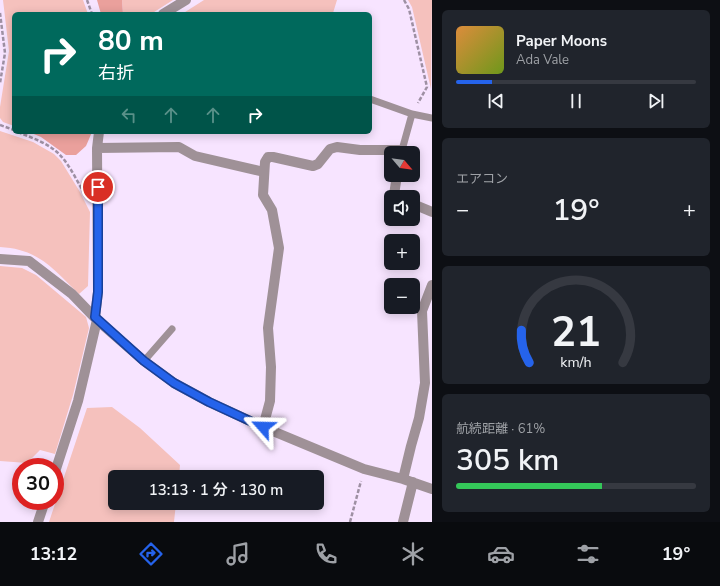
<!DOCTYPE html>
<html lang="ja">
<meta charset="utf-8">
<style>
body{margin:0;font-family:"Nunito Sans","Noto Sans JP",sans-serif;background:#20242c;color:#f1f3f6;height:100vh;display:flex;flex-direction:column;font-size:15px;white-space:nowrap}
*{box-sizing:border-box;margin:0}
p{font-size:13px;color:#9ea1a6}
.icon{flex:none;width:22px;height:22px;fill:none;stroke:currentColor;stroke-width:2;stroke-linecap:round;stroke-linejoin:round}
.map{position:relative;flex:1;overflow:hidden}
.panel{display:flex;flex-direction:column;gap:10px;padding:10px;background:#0d0f14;width:288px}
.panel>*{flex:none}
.banner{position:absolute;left:12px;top:12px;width:360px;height:122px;border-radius:6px;box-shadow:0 2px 10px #0003;background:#00695c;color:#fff;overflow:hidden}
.needle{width:26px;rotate:119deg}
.controls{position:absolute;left:384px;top:146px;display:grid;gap:8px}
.controls a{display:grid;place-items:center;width:36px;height:36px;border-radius:6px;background:#171b24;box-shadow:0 2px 10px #0003;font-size:20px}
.speed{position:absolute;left:12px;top:458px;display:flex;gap:8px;font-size:20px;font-weight:700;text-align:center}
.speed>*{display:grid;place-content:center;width:52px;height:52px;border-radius:50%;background:#171b24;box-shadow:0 2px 10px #0003;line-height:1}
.speed .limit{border:6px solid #d22;background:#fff;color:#111}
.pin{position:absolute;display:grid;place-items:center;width:34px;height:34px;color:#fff;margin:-17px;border:2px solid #fff;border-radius:50%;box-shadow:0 1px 4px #0007}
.me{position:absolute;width:44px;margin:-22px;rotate:295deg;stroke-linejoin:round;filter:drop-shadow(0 0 3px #0008)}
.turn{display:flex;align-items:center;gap:14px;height:84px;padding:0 20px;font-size:18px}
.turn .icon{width:52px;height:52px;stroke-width:2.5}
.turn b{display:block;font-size:28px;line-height:34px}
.lanes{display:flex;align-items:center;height:38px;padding:0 20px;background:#0003;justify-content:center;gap:20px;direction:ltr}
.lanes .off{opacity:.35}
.big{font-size:30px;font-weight:600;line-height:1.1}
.panel .tile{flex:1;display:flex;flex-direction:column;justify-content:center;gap:6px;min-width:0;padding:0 14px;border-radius:6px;background:#20242c}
.panel .dial{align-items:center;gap:0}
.dial svg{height:104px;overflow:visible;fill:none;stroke:#363941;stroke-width:7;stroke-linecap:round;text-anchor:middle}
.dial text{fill:#f1f3f6;stroke:none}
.song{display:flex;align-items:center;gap:12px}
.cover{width:48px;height:48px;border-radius:6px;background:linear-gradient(135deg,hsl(30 70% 55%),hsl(80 70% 35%))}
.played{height:4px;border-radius:2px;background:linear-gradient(90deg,#2563eb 15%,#363941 15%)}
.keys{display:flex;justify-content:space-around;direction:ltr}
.heat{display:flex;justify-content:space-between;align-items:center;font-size:22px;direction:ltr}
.charge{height:6px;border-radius:3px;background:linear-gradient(90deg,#34c759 61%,#363941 0)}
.trip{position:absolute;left:108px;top:470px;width:216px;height:40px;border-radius:6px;background:#171b24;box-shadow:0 2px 10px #0003;font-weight:600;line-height:40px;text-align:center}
.tab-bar{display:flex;height:64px;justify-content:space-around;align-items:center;background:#090b0e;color:#9ea1a6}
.tab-bar .icon{width:28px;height:28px}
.tab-bar .on{color:#2563eb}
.tab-bar b{font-size:18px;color:#f1f3f6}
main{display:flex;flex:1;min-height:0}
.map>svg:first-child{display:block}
</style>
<main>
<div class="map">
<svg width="432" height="522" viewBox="0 0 432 522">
<rect width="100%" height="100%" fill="#f7e4ff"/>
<path fill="#f5c1bd" d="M3,0H83L88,14H14V126L3,122L0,118V107L9,51Z
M122,0H173L151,14H123Z
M204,0H337L333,13L330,14H182Z
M408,0H432L431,89L412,7Z
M0,131L33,142L54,154L61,161L80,192L90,212L88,286L79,294C53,269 39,249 0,247Z
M0,266L22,268L36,275L86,317L89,328L73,395L55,454L40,450L27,463L0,461Z
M112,407L140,428L180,465L179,477H115V503H176L174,522H49L87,408Z"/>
<path fill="#eaa09c" d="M97,0H122L123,14H101Z
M29,132H92L86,146L76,155H66L41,137Z"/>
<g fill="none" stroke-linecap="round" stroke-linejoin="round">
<path stroke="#9e90a3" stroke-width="2.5" stroke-dasharray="4 2" stroke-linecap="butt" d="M87,0L92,14
M404,0L409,9L427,87L418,103
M0,13L5,53L0,83
M0,125L14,130
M18,132C32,138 48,143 59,154C69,164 76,179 83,191
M350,522L361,481"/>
<path stroke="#9f9197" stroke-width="7" d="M370,99L412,114L432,118
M402,150L412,114
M144,361L172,329"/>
<path stroke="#9f9197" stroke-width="10" d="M163,14L186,0
M97,148L179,147L195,156L264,172
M397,175L394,195L398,197
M413,204L432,212
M0,259L29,261L72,294L97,320L144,361L174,383L209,402L263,427L364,469L403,479L432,489
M95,317L98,292L97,148L99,132
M263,427L270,401L271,367L268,328L279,248L272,210L263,195L265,162L268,157H273L313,166L318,164L330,149L337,147L360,150H402L401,153
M55,472L78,401L97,320
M403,479L411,446L419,418L425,383L422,311L432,285
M38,522L45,501
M403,522L413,482"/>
</g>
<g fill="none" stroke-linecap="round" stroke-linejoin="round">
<g stroke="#184099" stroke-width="10">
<path id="route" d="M98,187V292L95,317L144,361L174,383L209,402L263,427"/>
</g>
<use href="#route" stroke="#2563eb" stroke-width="7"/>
</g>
</svg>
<div class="controls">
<a><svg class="needle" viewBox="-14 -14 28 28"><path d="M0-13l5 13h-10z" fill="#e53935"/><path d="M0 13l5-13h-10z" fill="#9ea1a6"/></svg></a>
<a><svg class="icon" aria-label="sound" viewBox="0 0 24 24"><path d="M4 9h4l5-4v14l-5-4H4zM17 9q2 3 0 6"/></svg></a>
<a>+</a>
<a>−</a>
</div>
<div class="speed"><div class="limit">30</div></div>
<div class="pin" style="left:98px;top:187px;background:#d93025"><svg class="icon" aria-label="arrive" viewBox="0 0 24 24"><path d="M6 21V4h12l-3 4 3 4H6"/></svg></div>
<svg class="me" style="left:263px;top:427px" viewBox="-20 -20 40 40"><path d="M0-17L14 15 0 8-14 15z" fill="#2563eb" stroke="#fff" stroke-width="4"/></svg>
<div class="trip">13:13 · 1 分 · 130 m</div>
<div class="banner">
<div class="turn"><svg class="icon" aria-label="right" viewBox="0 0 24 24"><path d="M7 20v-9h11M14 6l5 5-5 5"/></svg><div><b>80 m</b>右折</div></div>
<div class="lanes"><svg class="icon off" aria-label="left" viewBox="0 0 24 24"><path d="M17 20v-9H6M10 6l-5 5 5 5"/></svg><svg class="icon off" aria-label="ahead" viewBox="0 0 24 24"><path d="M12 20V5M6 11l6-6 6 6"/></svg><svg class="icon off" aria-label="ahead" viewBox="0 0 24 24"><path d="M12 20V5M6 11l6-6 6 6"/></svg><svg class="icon" aria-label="right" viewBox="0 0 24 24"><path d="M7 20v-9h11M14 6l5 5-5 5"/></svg></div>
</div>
</div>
<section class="panel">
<div class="tile">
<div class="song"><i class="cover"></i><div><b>Paper Moons</b><p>Ada Vale</p></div></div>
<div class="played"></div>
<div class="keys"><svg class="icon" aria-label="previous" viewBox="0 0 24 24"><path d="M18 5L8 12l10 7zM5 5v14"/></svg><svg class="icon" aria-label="pause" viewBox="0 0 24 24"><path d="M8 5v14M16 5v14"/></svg><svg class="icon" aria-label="next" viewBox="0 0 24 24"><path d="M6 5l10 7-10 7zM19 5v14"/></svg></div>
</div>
<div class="tile"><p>エアコン</p>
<div class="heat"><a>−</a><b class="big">19°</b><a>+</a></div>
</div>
<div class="tile dial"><svg viewBox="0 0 100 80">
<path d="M14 69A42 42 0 1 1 86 69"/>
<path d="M14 69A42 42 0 0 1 8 44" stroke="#2563eb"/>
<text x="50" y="56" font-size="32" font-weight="700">21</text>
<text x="50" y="72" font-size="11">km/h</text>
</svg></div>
<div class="tile"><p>航続距離 · 61%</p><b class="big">305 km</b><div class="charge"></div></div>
</section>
</main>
<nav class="tab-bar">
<b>13:12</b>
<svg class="icon on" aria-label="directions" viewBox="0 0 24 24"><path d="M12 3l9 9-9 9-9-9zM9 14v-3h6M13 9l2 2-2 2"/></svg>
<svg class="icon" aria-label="music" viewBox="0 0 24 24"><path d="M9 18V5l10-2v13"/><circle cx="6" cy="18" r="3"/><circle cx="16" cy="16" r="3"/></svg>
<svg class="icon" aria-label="phone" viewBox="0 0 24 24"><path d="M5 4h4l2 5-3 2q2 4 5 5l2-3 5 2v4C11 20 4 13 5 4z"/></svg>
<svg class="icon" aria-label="climate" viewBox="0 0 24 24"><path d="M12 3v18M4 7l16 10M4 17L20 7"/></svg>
<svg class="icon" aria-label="car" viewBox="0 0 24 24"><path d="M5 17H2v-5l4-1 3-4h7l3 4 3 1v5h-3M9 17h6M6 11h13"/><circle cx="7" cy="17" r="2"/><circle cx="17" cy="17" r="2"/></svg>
<svg class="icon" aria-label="filters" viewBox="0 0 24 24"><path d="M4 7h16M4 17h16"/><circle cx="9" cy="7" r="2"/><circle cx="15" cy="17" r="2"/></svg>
<b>19°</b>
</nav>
